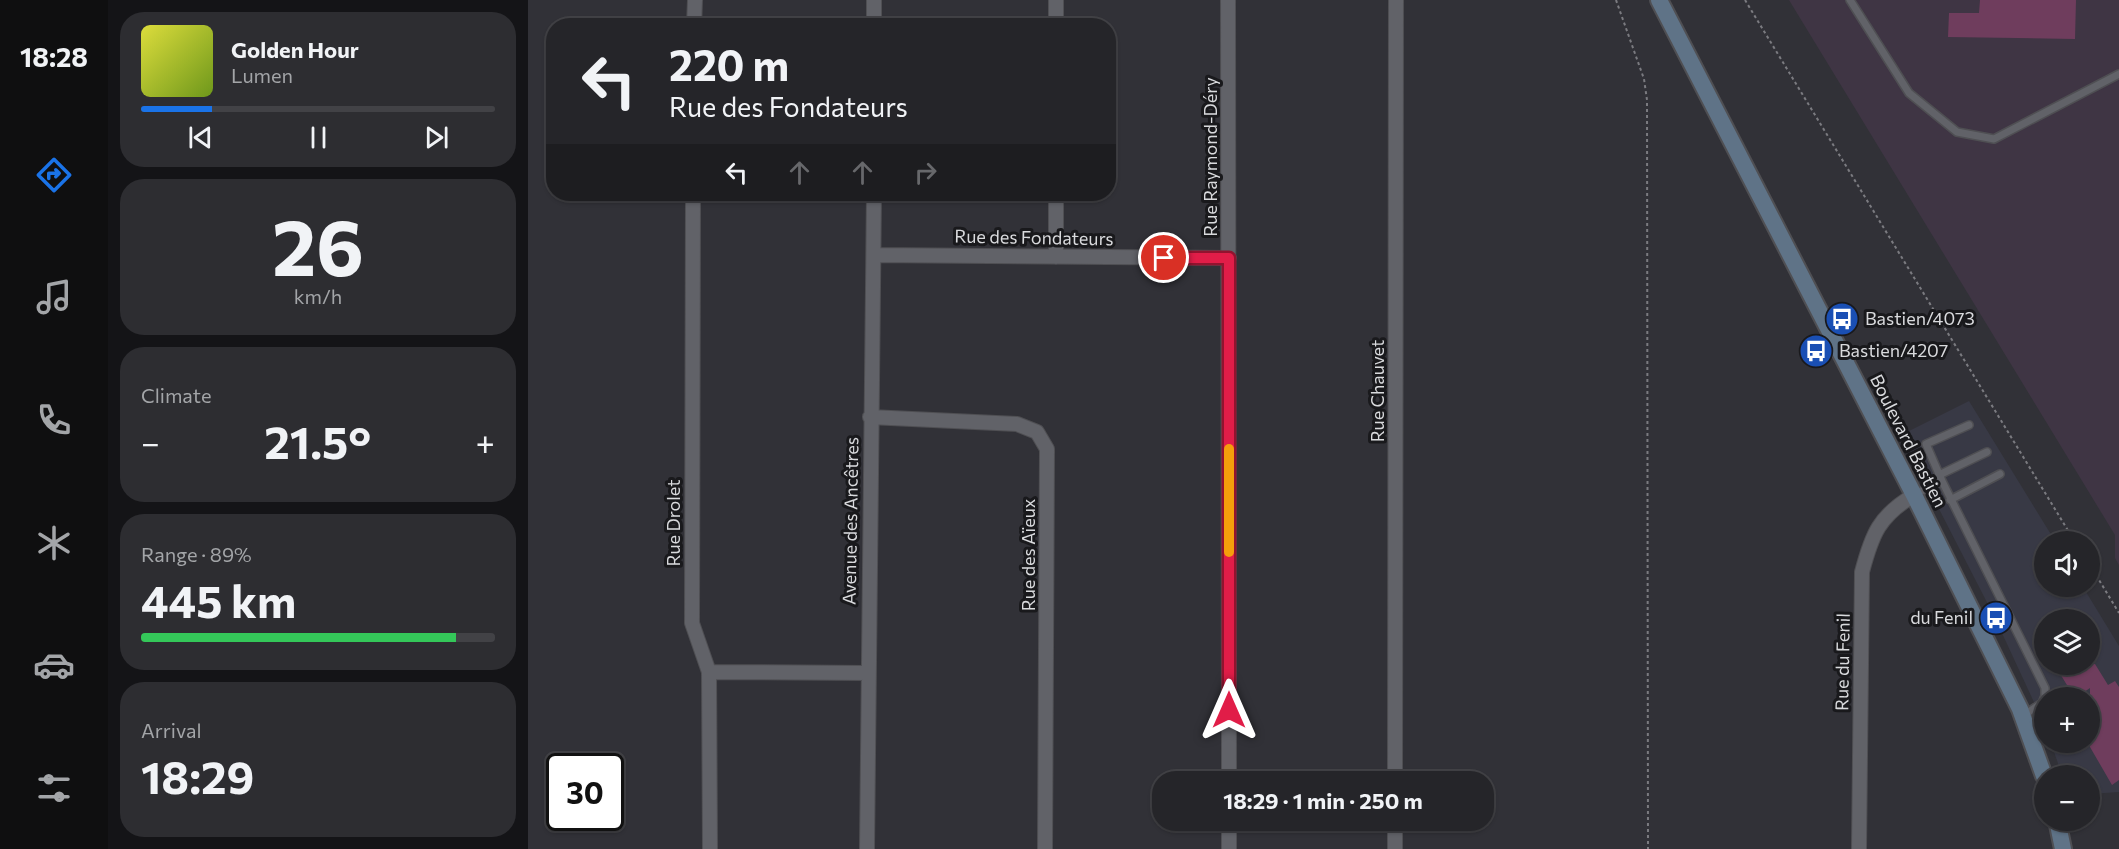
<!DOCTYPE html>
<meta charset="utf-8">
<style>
body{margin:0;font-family:Commissioner,sans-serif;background:#2d2d31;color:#f1f3f6;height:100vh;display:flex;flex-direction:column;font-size:22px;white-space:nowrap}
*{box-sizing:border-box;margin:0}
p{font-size:20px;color:#a3a5a8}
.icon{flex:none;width:33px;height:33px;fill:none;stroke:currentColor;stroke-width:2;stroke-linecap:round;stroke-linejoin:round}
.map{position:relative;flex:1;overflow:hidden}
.details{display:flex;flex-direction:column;gap:12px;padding:12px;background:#141417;width:420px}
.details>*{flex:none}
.top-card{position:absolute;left:18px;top:18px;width:570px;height:183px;border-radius:24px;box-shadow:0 2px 4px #0004,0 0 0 2px #424246;background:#252529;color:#f1f3f6;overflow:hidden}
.fabs{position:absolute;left:1506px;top:531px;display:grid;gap:12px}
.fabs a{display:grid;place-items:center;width:66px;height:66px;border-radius:50%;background:#252529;box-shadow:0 2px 4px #0004,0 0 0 2px #424246;font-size:30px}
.speed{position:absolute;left:18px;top:753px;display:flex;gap:12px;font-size:30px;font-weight:700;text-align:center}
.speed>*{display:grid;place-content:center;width:78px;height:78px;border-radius:50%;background:#252529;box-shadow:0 2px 4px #0004,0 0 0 2px #424246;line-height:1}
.speed .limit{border:3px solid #111;border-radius:9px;background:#fff;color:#111}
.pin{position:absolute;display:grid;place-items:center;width:51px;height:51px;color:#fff;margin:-26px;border:3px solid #fff;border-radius:50%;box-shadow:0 2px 6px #0007}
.me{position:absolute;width:66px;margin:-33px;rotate:0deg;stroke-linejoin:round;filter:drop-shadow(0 0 4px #0008)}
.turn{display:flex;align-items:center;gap:21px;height:126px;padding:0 24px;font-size:27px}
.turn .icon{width:78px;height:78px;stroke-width:2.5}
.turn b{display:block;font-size:42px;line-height:51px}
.lanes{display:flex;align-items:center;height:57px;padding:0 24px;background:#0003;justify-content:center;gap:30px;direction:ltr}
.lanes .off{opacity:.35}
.big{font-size:45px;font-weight:700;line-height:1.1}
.details .widget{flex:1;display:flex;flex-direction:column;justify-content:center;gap:9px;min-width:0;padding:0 21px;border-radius:24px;background:#2d2d31}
.details .dial{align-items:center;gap:0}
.dial b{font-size:78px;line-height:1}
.song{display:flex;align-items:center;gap:18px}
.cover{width:72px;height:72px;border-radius:9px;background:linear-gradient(135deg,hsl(60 70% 55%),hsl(80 70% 35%))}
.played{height:6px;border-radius:3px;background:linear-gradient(90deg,#1a73e8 20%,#424246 20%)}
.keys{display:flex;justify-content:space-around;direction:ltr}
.heat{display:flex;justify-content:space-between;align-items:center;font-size:33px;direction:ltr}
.charge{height:9px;border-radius:4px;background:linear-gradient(90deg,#34c759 89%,#424246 0)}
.trip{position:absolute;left:624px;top:771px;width:342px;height:60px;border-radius:24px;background:#252529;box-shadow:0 2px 4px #0004,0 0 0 2px #424246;font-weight:700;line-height:60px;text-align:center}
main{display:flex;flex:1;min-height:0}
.dock{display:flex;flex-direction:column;width:108px;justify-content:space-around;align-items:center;background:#0f0f10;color:#a3a5a8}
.dock .icon{width:42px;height:42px}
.dock .active{color:#1a73e8}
.dock b{font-size:27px;color:#f1f3f6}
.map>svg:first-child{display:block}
</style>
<main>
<nav class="dock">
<b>18:28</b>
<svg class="icon active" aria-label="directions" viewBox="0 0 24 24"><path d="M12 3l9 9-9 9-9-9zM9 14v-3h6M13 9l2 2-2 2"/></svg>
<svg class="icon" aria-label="music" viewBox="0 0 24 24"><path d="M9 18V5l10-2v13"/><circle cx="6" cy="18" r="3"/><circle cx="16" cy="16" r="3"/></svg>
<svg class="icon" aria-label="phone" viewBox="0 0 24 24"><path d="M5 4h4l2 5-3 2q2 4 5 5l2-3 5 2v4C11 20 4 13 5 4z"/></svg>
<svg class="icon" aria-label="climate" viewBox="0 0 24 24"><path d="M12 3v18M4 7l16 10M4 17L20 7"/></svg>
<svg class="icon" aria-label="car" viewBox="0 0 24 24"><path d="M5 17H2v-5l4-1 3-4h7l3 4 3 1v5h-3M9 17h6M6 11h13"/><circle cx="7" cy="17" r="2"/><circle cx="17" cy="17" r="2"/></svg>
<svg class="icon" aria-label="filters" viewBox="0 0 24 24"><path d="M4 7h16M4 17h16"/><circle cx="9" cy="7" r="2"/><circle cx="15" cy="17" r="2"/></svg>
</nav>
<section class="details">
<div class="widget">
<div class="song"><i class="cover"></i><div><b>Golden Hour</b><p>Lumen</p></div></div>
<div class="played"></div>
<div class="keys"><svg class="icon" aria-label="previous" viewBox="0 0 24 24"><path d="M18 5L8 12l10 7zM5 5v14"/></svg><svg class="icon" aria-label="pause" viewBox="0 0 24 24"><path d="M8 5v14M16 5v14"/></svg><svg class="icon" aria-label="next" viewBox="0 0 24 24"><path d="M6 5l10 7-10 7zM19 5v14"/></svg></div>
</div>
<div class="widget dial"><b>26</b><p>km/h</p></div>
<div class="widget"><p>Climate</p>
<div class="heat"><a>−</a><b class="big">21.5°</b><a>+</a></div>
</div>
<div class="widget"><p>Range · 89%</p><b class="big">445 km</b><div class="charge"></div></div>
<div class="widget"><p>Arrival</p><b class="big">18:29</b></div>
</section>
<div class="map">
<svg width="1591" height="849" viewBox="0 0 1591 849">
<rect width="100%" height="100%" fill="#313137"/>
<path fill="#383945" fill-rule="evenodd" d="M1441,401L1527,541L1516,542V586L1555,587L1591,646V792L1562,794V776L1534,775L1523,743L1562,742V698H1516V724L1467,618L1373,435ZM1516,620H1562V664H1516Z"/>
<path fill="#3f3544" d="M1261,0H1591V565L1587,558V535Z"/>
<path fill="#6f3d5d" d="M1452,0H1548L1547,39L1420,37L1421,13H1451Z
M1526,664H1567L1580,685L1587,681L1591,687V780L1584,785L1562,747V688L1547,698Z"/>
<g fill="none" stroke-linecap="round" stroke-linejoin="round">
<g stroke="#4f4f53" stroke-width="10">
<path id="service" d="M1322,0L1381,93L1429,132L1466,139L1591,74
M1411,475L1459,452
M1414,481L1398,444L1441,425
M1387,494L1414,481L1517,688V698
M1422,500L1472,474
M1496,715L1514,703L1516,698"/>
</g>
<g stroke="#4f4f53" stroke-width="16">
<path id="minor" d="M528,0V26
M700,0L701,782
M166,26L167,0
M346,26V0
M165,194L164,623L181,672L182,849
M528,194V257
M346,255L701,258
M342,417L489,424L509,432L519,449L517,849
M181,672L340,673
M867,782L868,0
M339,849L346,194
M701,849V820
M867,849V820
M1331,849L1334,572C1344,534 1351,516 1386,495"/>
</g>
<g stroke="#4f4f53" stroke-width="20">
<path id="secondary" d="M1131,0L1386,495L1492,709L1516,776
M1529,820L1535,849"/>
</g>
<path stroke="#7b7b80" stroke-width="2" stroke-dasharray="3 3" stroke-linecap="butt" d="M1088,0L1116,79L1119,100L1120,849
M1217,0L1547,542
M1562,565L1591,613"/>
<use href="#service" stroke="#616268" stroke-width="7"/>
<use href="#minor" stroke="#616268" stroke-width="14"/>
<use href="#secondary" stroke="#5f7387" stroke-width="16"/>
</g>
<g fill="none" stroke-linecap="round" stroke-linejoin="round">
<g stroke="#92132f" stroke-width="15">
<path id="route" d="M636,258H701V710"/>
</g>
<use href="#route" stroke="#e11d48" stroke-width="10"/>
<path stroke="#f59e0b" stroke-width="10" d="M701,449V552"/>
</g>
<defs>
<g id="bus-disc" transform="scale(1.725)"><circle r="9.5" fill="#1a4fb4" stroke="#19191c"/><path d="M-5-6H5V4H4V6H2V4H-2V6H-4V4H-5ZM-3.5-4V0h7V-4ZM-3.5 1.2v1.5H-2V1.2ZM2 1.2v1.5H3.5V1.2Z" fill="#fff"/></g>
</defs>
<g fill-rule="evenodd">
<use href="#bus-disc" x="1314" y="319"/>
<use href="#bus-disc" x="1288" y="351"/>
<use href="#bus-disc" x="1468" y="618"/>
</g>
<g text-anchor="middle" stroke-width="6" stroke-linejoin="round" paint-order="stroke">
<g font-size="18" fill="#d9dadd" stroke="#19191c">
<text transform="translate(683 157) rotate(-90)" y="6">Rue Raymond-Déry</text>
<text transform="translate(506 238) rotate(1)" y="6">Rue des Fondateurs</text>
<text transform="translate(850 391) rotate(-90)" y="6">Rue Chauvet</text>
<text transform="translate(1380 441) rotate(63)" y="6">Boulevard Bastien</text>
<text transform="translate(323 521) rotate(-89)" y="6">Avenue des Ancêtres</text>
<text transform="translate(146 523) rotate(-90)" y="6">Rue Drolet</text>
<text transform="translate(501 555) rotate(-90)" y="6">Rue des Aïeux</text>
<text transform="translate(1315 662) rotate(-89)" y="6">Rue du Fenil</text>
</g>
<g font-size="18" fill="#d9dadd" stroke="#19191c" text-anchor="start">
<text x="1337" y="325">Bastien/4073</text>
<text x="1311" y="357">Bastien/4207</text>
<text x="1445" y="624" text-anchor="end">du Fenil</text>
</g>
</g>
</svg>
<div class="fabs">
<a><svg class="icon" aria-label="sound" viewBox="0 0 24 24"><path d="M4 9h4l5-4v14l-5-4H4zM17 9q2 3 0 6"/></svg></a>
<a><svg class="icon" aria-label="layers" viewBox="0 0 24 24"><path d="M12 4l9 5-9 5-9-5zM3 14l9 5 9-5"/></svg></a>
<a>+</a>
<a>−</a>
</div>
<div class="speed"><div class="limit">30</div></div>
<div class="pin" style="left:636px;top:258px;background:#d93025"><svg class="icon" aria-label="arrive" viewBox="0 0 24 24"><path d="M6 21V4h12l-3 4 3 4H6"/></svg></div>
<svg class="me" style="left:701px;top:710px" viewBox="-20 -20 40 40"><path d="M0-17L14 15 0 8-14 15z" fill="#e11d48" stroke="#fff" stroke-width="4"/></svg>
<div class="trip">18:29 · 1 min · 250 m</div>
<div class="top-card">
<div class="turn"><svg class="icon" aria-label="left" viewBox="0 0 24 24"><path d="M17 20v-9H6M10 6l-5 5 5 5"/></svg><div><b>220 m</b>Rue des Fondateurs</div></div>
<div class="lanes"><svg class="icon" aria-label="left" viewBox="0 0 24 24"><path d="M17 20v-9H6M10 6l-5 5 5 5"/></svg><svg class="icon off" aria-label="ahead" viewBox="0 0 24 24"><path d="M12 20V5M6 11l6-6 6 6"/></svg><svg class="icon off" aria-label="ahead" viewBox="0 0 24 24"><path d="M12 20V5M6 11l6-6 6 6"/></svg><svg class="icon off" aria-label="right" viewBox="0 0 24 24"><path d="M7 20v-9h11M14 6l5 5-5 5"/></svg></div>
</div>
</div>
</main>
